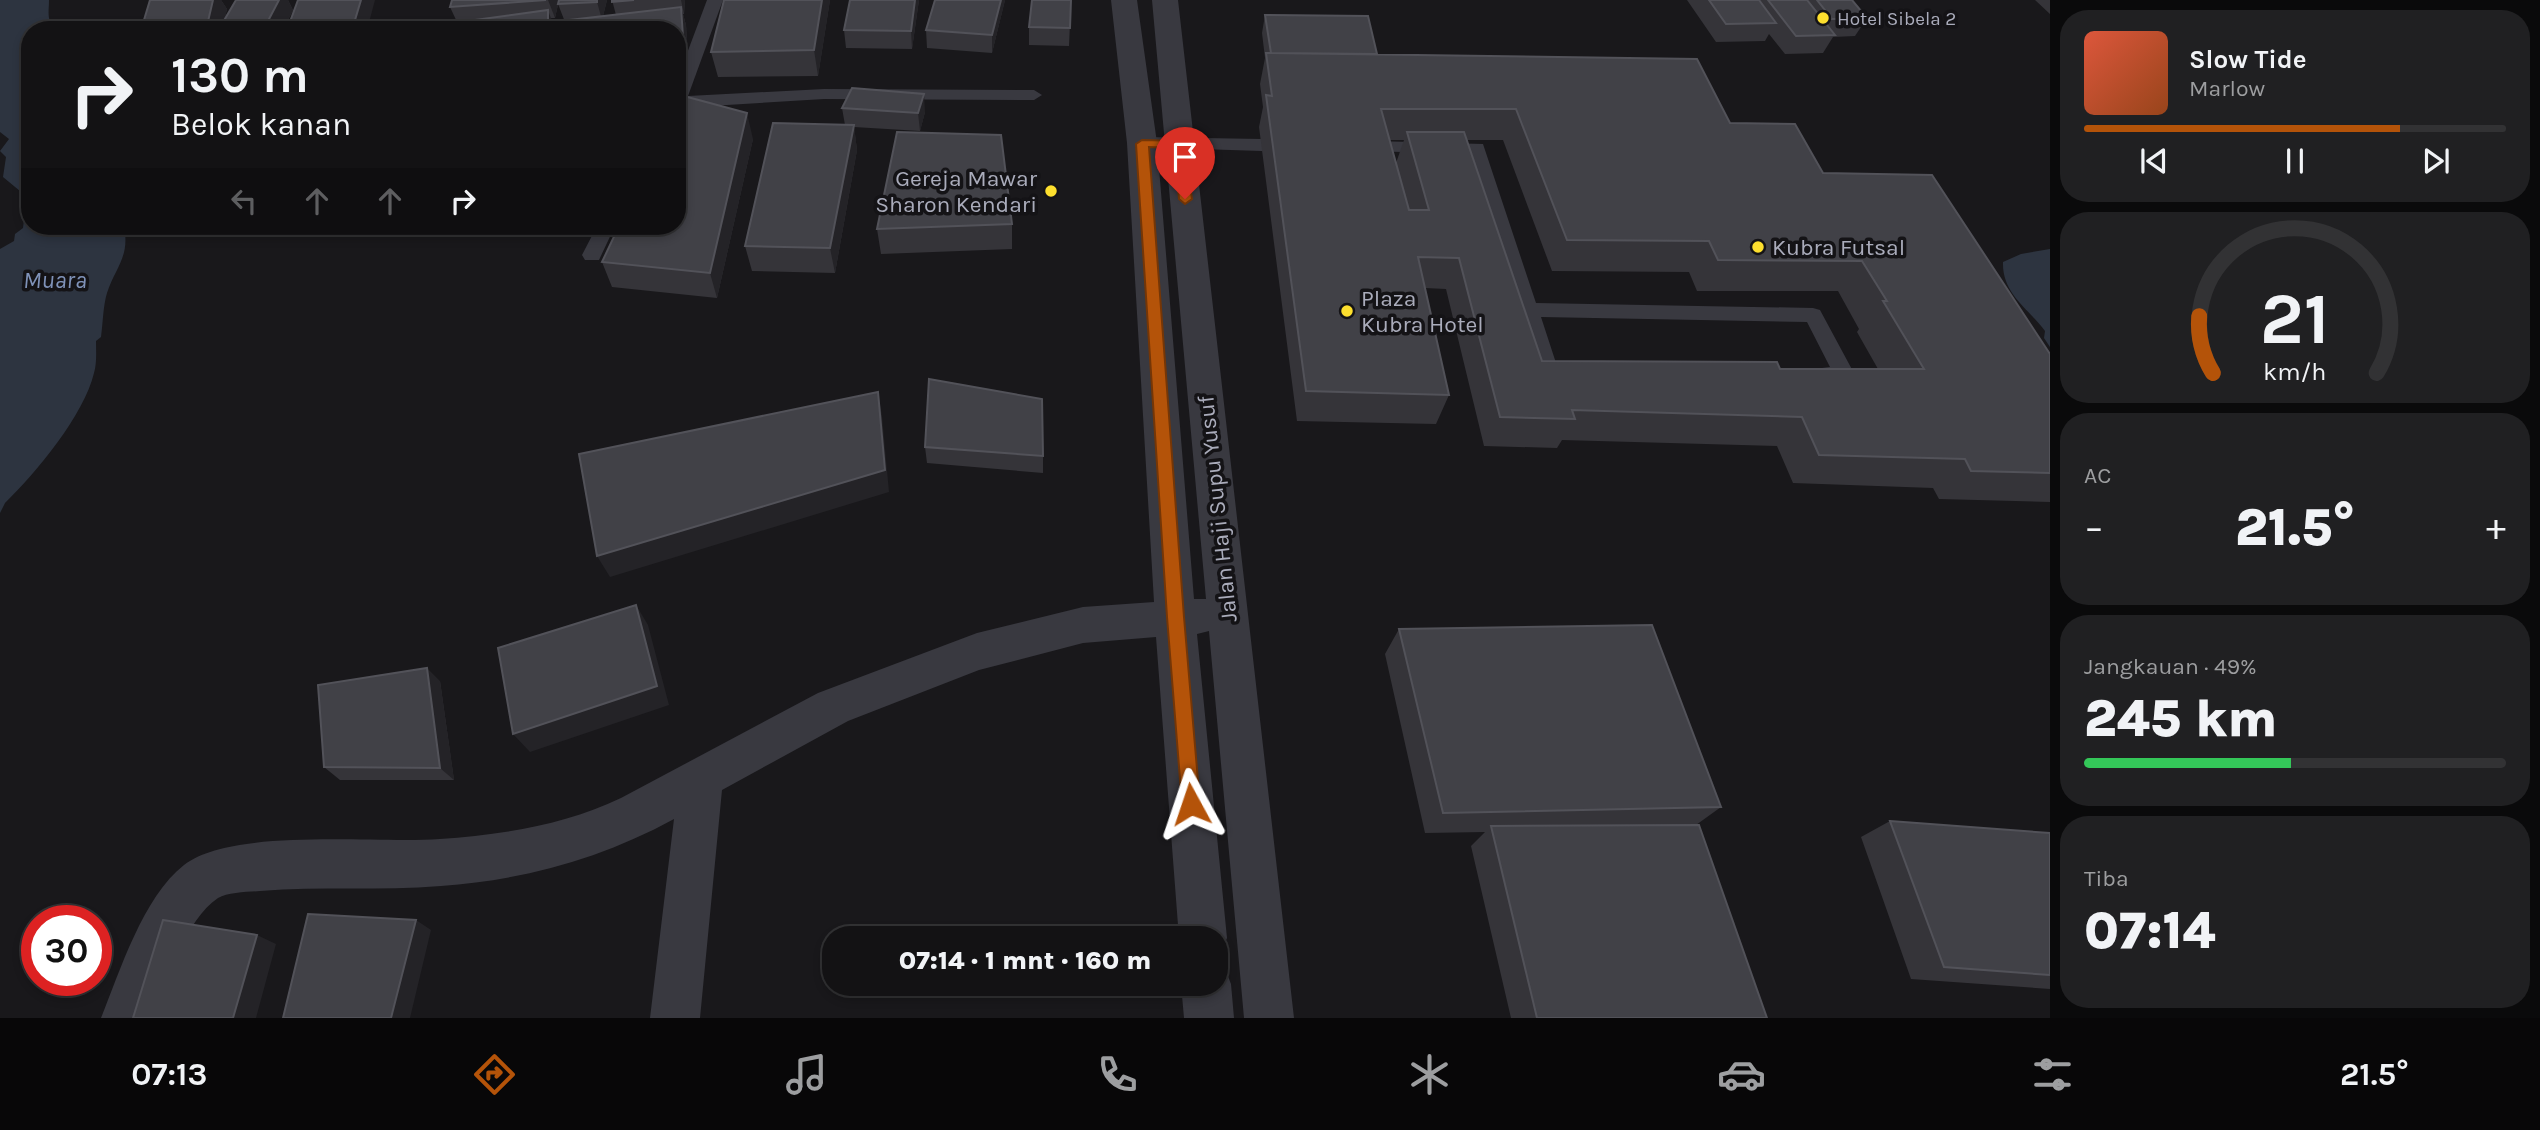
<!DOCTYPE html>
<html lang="id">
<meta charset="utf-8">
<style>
body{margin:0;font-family:Karla,sans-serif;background:#202022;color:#f1f3f6;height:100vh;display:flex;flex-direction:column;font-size:26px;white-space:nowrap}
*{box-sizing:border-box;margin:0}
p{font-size:23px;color:#9d9ea0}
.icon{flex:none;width:38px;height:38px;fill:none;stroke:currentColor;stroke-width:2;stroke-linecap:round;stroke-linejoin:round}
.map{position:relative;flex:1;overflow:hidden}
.sheet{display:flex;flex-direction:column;gap:10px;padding:10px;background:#0a0a0b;width:490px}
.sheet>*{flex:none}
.guide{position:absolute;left:21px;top:21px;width:665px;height:214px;border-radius:28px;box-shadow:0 4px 10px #0003,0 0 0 2px #323234;background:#131214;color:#f1f3f6;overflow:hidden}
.speed{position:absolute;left:21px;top:905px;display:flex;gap:14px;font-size:35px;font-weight:700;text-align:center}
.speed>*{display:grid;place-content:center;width:91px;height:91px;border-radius:50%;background:#131214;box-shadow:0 4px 10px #0003,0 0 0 2px #323234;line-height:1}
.speed .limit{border:10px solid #d22;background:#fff;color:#111}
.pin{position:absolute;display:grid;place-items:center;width:60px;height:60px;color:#fff;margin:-72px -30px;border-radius:50% 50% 50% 0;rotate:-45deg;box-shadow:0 0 7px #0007}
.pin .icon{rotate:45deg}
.me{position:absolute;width:77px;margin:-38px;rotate:355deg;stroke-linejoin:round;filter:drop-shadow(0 0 5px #0008)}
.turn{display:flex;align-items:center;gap:24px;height:147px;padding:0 35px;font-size:32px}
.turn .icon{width:91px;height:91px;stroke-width:2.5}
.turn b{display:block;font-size:49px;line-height:60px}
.lanes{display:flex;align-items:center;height:66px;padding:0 35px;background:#0003;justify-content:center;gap:35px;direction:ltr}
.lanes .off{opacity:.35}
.big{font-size:52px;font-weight:800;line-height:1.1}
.sheet .widget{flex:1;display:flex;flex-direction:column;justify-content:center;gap:10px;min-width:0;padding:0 24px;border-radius:28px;background:#202022}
.sheet .dial{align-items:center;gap:0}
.dial svg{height:182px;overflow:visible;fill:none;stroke:#323234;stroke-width:7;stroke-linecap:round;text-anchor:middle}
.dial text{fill:#f1f3f6;stroke:none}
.song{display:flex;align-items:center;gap:21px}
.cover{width:84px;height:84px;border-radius:10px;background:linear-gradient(135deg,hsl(10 70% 55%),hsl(20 70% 35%))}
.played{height:7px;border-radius:4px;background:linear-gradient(90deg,#b45309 75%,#323234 75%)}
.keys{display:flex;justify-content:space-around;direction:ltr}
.heat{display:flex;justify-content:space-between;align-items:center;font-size:38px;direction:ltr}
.charge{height:10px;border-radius:5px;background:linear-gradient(90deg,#34c759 49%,#323234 0)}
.trip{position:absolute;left:822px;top:926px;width:406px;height:70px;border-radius:28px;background:#131214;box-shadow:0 4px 10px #0003,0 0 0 2px #323234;font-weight:800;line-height:70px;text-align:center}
.menu{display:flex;height:112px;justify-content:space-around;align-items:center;background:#080708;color:#9d9ea0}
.menu .icon{width:49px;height:49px}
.menu .active{color:#b45309}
.menu b{font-size:32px;color:#f1f3f6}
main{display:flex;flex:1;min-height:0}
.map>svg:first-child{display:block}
</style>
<main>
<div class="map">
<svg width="2050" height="1018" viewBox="0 0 2050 1018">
<rect width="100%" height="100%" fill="#19181b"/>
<path fill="#2d3440" d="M0,0H49C49,13 46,20 56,30H30V204L26,196L3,177L6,157L0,151L9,139L0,132Z
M30,214V226H124C130,257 116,266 107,293C103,306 103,323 101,337L96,341C96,351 97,363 94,373C84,415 36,473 5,503L0,513V249L14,241L15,234L23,228L24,220Z
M2050,249V347L2044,338L2045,331C2028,308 2002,294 2003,262L2021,254Z"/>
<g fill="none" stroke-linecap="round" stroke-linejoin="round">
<path fill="#393940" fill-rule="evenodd" d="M707,0H723L688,96L824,89L1034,90L1042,95L1034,100L824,99L677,108V80Z
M1142,137L1262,139L1271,145L1262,151L1136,147L1133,143Z
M1374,141L1483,144L1536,303L1813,308L1820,310L1855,375L1852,381L1845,383L1814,381L1811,375L1814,369L1830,367L1807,322L1541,317L1556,363L1576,365L1579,371L1576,377L1569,379L1541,375L1470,154L1368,151L1365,147Z
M597,226H615L599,260H585L582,255Z"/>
<path fill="#393940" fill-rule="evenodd" d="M1111,0H1137L1157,143L1194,599H1206L1152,0H1178L1294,1018H1244L1209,631L1197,634L1227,938L1220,955L1216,957V938H1179L1156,637L1083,643L979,670L848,721L722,790L700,1018H650L674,819C601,859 523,880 441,886C380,891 320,886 260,891C248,892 228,892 218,898C186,919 165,984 151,1018H101C120,971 143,897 184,865C233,827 377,844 440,839C501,835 565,825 621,798L818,693L977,633L1083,607L1154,602L1127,143Z
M1216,963L1224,966L1231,984L1234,1018H1184L1181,984H1216Z"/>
</g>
<path fill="#353439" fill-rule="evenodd" d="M150,0H221L227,9L224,21L236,0H288L293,10L283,30H226L223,25L222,30H141Z
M452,0H559L555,18H551L555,30H401L457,22L450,7Z
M559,0H607L603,16L616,15L612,0H685L684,14H683L686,25L688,55L570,22H565L558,4Z
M724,0H830L818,76L718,77L711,52Z
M850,0H919L912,49L846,48L844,30Z
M1005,0L992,53L927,48L926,30Z
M1071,0L1069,46L1029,45V27Z
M1687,0H1852L1867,18L1855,36L1833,37L1823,53L1785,54L1769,34L1765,41L1716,42Z
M2035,0H2050V14Z
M1265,15L1377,54L1730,123L1823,173L2050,354V502L1939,499L1933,488L1793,483L1777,446L1562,440L1557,448L1484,446L1446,289L1425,288L1449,395L1436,424L1297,421L1259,127L1263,107L1260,84L1265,58L1262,33ZM1390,140H1404L1396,163ZM1467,140H1503L1552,271L1689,272L1697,291H1838L1859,329L1857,332L1878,369H1780L1542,361Z
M842,108L925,112L920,131L854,127L857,150L835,273L752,271L745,246L845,125Z
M753,139L717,298L612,287L602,262Z
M1012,224V249L881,254L877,229Z
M925,447L1043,456V473L927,463Z
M1399,629L1721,807L1696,825L1767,1018H1511L1471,846L1485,832L1425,833L1385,654Z
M440,681L454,780H340L324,767Z
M1890,821L2050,833V989L1911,979L1861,837Z"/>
<path fill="#242327" d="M213,0H221L227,9L222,30H206Z
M279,0H288L293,10L283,30H273L268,21Z
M361,0H375L367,30H352Z
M548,0H559L555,18Z
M597,0H607L602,20L597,2Z
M681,0H685L684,14Z
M822,0H830L818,76L814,50Z
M915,0H919L912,49L911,31Z
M1001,0H1005L992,53V35Z
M681,7L686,25L688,55L677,57V38Z
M548,10L555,30H548Z
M924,94L925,112L920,131L918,113Z
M747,113L753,139L717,298L710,273Z
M854,125L857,150L835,273L830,248Z
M878,392L882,416L889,492L610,577L597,556Z
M636,605L648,625L669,705L530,752L513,734Z
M427,668L440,681L454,780L440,768Z
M416,920L431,930L410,1018H391Z
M257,935L276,944L256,1018H233Z"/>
<path fill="#414147" stroke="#525259" stroke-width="2" fill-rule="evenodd" d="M150,0H213L206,30H141Z
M236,0H279L268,21L222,24Z
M298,0H361L352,30H287Z
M452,0H546L450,7Z
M559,0H597V2L558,4Z
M612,0H634L612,2Z
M724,0H822L814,50L711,52Z
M850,0H915L911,31L844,30Z
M935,0H1001L992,35L926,30Z
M1032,0H1071L1070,28L1029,27Z
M1709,0H1759L1776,23L1726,24Z
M1768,0H1807L1835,35L1796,36Z
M1817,0H1852L1867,18L1832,19Z
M681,7L683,37L677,38V30H570V20Z
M548,10V30H401Z
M1265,15L1368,16L1377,54L1271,53Z
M1266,53L1697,59L1730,123L1795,124L1823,173L1932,175L2050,354V473L1971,471L1965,459L1819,455L1802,417L1572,410L1575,419L1500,417L1459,258L1418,257L1449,395L1306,391L1266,95L1272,96ZM1381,109H1516L1567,240L1709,241L1718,260L1862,261L1887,301H1883L1924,369H1780L1777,362L1542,361L1464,132H1407L1429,210H1409Z
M852,88L924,94L918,113L842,108Z
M680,95L747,113L710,273L602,262L619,226H677V102Z
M773,123L854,125L830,248L745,246Z
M897,132L1001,135L1012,224L877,229Z
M929,379L1042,399L1043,456L925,447Z
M878,392L885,470L597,556L579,454Z
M636,605L657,686L513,734L498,648Z
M1652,625L1721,807L1443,813L1399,629Z
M427,668L440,768L324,767L318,685Z
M1890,821L2050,833V975L1944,967Z
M1699,825L1767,1018H1537L1491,826Z
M308,914L416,920L391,1018H283Z
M163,920L257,935L233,1018H133Z"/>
<path fill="#b45309" stroke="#753606" stroke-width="2" d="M1142,140L1184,141L1192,199L1185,204L1179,199L1174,148L1149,147L1184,617L1200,804L1198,811L1191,813L1184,811L1182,804L1167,617L1136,144Z"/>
<g fill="#fddf2e" stroke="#141316" stroke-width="2.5">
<circle cx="1823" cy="18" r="7"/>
<circle cx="1051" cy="191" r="7"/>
<circle cx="1758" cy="247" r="7"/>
<circle cx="1347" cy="311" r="7"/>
</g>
<g text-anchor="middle" stroke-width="7" stroke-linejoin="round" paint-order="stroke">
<g font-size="19" fill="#aaacbb" stroke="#141316" text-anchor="start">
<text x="1837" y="25">Hotel Sibela 2</text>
</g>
<g font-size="23" fill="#aaacbb" stroke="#141316" text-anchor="start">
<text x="1037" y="186" text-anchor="end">Gereja Mawar<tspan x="1037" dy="26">Sharon Kendari</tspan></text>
<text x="1772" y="255">Kubra Futsal</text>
<text x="1361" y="306">Plaza<tspan x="1361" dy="26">Kubra Hotel</tspan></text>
</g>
<g font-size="23" fill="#aaacbb" stroke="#141316">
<text transform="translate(1217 509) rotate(-96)" y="8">Jalan Haji Supu Yusuf</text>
</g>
<g font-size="24" font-style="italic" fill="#7f92b8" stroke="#141316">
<text x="55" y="288">Muara</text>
</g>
</g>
</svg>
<div class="speed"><div class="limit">30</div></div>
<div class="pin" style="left:1185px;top:199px;background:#d93025"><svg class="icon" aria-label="arrive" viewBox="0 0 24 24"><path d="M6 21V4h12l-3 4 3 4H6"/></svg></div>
<svg class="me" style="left:1191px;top:804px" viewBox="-20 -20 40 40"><path d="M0-17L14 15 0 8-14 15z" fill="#b45309" stroke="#fff" stroke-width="4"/></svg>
<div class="trip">07:14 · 1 mnt · 160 m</div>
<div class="guide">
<div class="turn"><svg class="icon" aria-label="right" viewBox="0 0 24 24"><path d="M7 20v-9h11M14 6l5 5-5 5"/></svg><div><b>130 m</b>Belok kanan</div></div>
<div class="lanes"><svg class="icon off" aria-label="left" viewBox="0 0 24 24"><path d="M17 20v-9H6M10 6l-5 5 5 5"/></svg><svg class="icon off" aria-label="ahead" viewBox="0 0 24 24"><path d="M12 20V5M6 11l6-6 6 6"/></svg><svg class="icon off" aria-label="ahead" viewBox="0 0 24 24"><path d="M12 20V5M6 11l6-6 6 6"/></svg><svg class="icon" aria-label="right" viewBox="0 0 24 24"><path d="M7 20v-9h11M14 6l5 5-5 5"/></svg></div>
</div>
</div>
<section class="sheet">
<div class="widget">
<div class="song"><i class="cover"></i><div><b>Slow Tide</b><p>Marlow</p></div></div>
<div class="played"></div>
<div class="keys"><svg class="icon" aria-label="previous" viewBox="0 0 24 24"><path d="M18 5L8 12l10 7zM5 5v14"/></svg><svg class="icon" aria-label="pause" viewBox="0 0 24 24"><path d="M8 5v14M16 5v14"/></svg><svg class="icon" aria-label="next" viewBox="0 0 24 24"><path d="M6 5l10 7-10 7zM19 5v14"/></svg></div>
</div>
<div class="widget dial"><svg viewBox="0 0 100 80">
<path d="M14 69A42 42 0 1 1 86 69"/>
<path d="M14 69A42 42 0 0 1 8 44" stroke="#b45309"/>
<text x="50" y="56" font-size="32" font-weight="700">21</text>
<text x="50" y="72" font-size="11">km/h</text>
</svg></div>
<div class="widget"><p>AC</p>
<div class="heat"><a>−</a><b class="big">21.5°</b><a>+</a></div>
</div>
<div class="widget"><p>Jangkauan · 49%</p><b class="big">245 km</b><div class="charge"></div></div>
<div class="widget"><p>Tiba</p><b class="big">07:14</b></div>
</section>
</main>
<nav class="menu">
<b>07:13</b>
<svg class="icon active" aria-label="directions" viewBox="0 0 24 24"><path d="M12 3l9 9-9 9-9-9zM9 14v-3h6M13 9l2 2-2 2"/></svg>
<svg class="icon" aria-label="music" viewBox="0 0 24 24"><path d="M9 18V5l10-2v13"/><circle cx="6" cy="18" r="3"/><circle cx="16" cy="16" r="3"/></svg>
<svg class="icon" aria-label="phone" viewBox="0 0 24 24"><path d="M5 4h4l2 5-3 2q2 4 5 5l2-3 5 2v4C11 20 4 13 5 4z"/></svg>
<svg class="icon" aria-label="climate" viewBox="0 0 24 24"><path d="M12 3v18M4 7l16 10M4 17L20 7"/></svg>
<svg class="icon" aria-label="car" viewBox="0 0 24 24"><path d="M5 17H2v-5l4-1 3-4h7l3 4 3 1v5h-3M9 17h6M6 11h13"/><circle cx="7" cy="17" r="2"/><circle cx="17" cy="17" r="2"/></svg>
<svg class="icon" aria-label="filters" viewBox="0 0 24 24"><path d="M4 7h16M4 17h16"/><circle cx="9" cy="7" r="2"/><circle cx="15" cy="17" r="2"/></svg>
<b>21.5°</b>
</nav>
